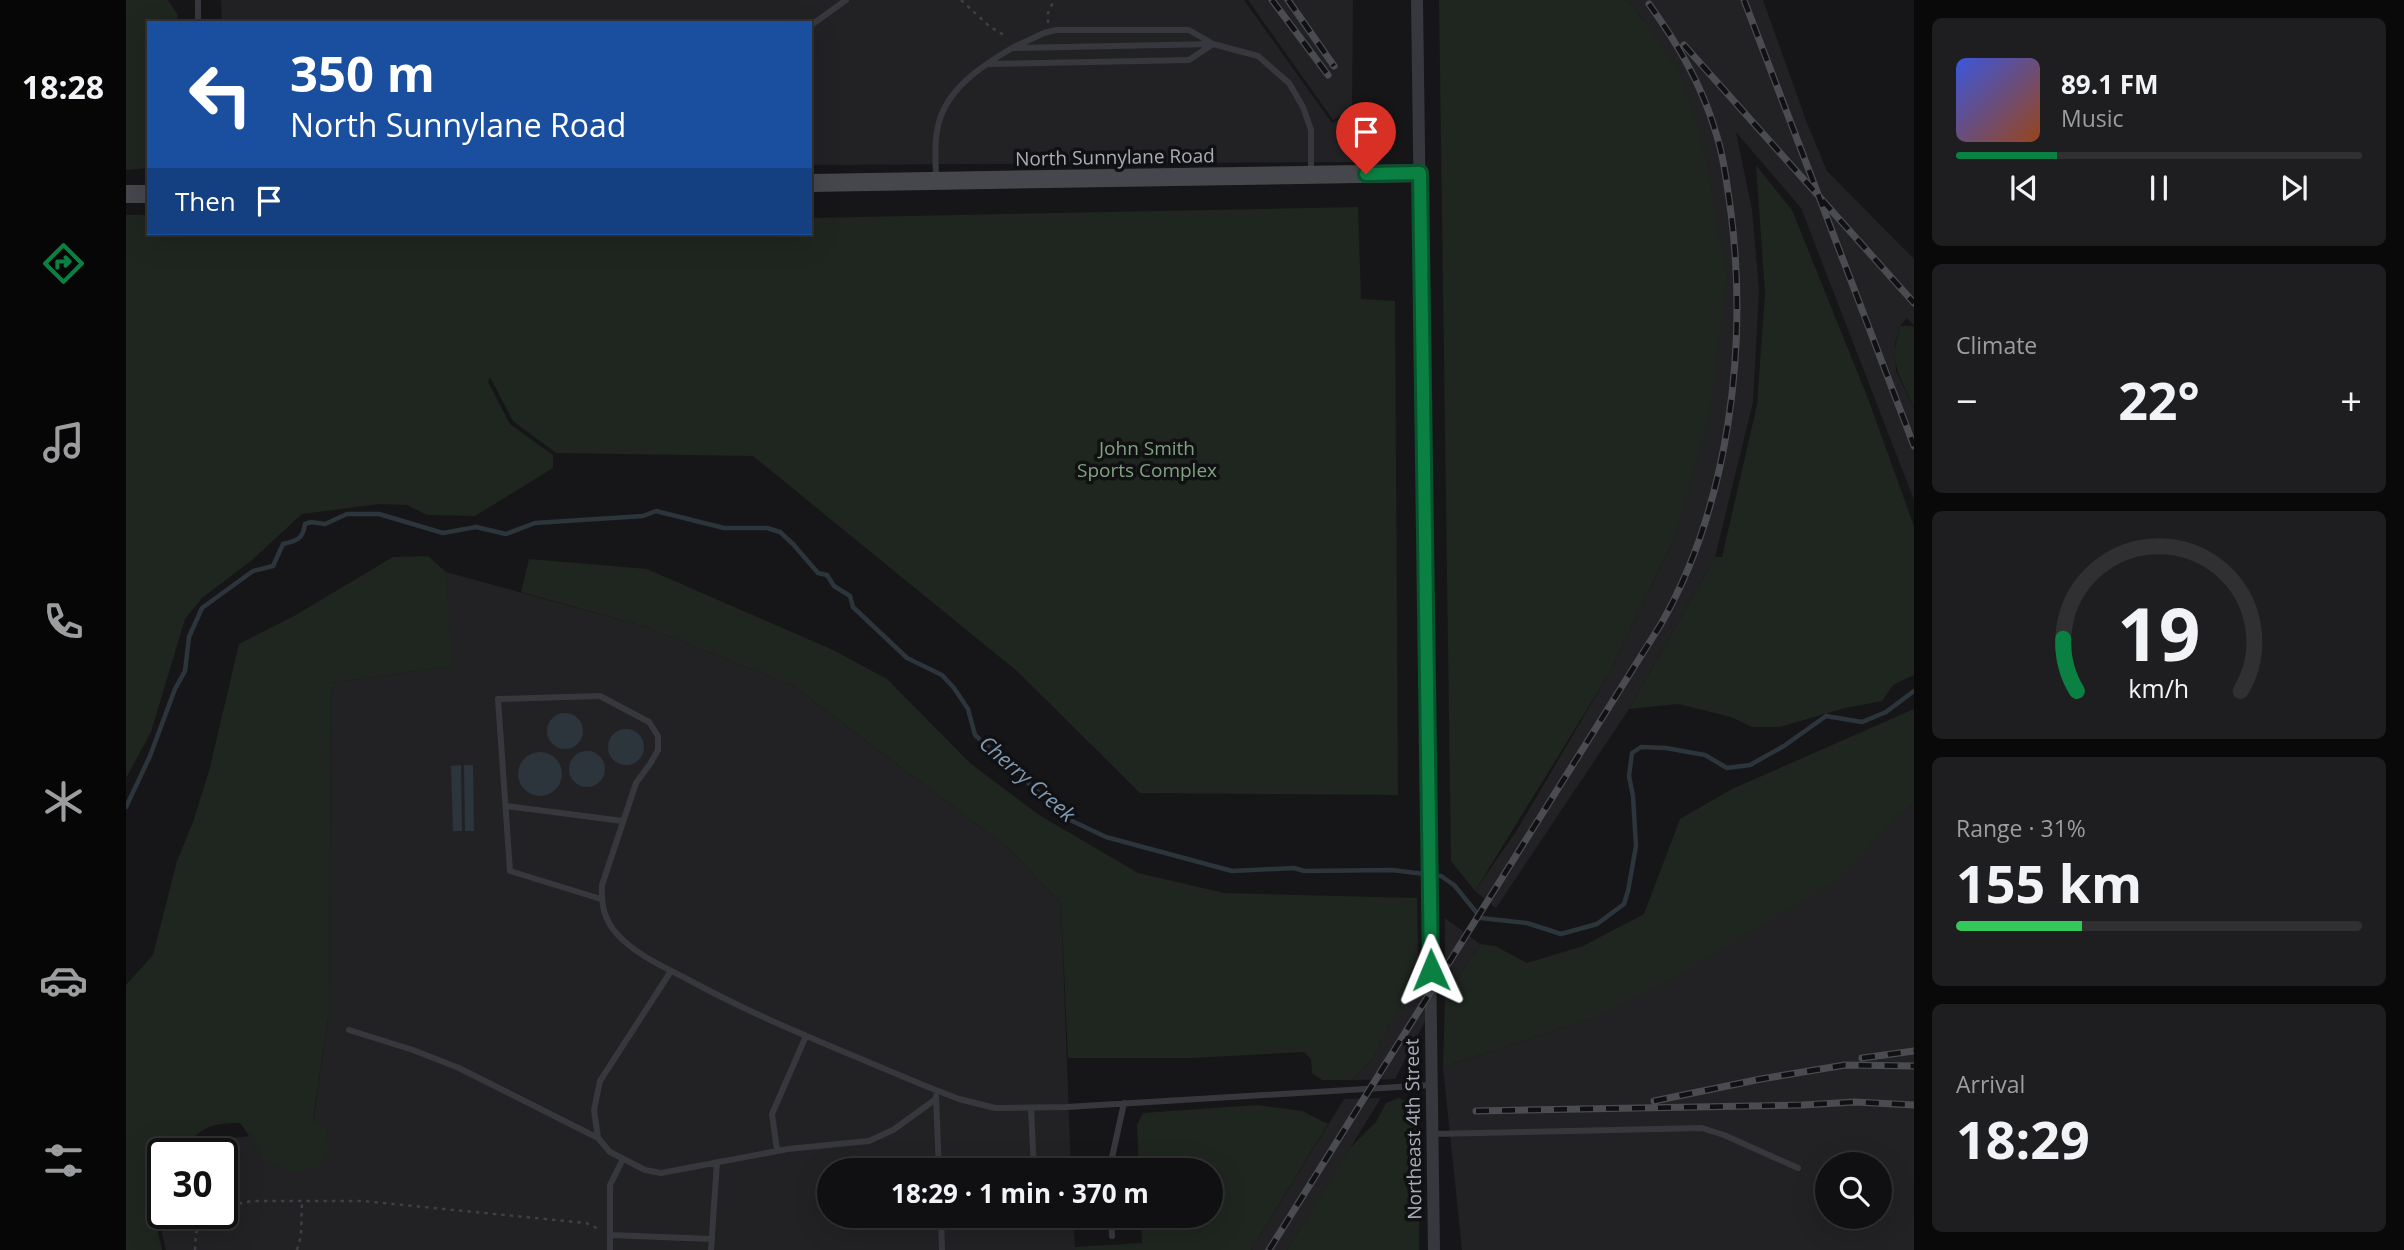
<!DOCTYPE html>
<meta charset="utf-8">
<style>
body{margin:0;font-family:"Open Sans",sans-serif;background:#1e1e20;color:#f1f3f6;height:100vh;display:flex;flex-direction:column;font-size:26px;white-space:nowrap}
*{box-sizing:border-box;margin:0}
p{font-size:23px;color:#9c9d9f}
.icon{flex:none;width:38px;height:38px;fill:none;stroke:currentColor;stroke-width:2;stroke-linecap:round;stroke-linejoin:round}
.map{position:relative;flex:1;overflow:hidden}
.panel{display:flex;flex-direction:column;gap:18px;padding:18px;background:#09090a;width:490px}
.panel>*{flex:none}
.guide{position:absolute;left:21px;top:21px;width:665px;height:214px;border-radius:0px;box-shadow:0 7px 28px #0002,0 0 0 2px #303032;background:#1a4fa0;color:#fff;overflow:hidden}
.tools{position:absolute;left:1689px;top:1152px;display:grid;gap:14px}
.tools a{display:grid;place-items:center;width:77px;height:77px;border-radius:50%;background:#101012;box-shadow:0 7px 28px #0002,0 0 0 2px #303032;font-size:35px}
.speed{position:absolute;left:21px;top:1138px;display:flex;gap:14px;font-size:35px;font-weight:700;text-align:center}
.speed>*{display:grid;place-content:center;width:91px;height:91px;border-radius:50%;background:#101012;box-shadow:0 7px 28px #0002,0 0 0 2px #303032;line-height:1}
.speed .limit{border:4px solid #111;border-radius:10px;background:#fff;color:#111}
.pin{position:absolute;display:grid;place-items:center;width:60px;height:60px;color:#fff;margin:-72px -30px;border-radius:50% 50% 50% 0;rotate:-45deg;box-shadow:0 0 7px #0007}
.pin .icon{rotate:45deg}
.me{position:absolute;width:77px;margin:-38px;rotate:359deg;stroke-linejoin:round;filter:drop-shadow(0 0 5px #0008)}
.turn{display:flex;align-items:center;gap:24px;height:147px;padding:0 28px;font-size:32px}
.turn .icon{width:91px;height:91px;stroke-width:2.5}
.turn b{display:block;font-size:49px;line-height:60px}
.then{display:flex;align-items:center;height:66px;padding:0 28px;background:#0003;gap:14px;font-size:26px}
.big{font-size:52px;font-weight:700;line-height:1.1}
.panel .card{flex:1;display:flex;flex-direction:column;justify-content:center;gap:10px;min-width:0;padding:0 24px;border-radius:10px;background:#1e1e20}
.panel .dial{align-items:center;gap:0}
.dial svg{height:182px;overflow:visible;fill:none;stroke:#303032;stroke-width:7;stroke-linecap:round;text-anchor:middle}
.dial text{fill:#f1f3f6;stroke:none}
.song{display:flex;align-items:center;gap:21px}
.cover{width:84px;height:84px;border-radius:10px;background:linear-gradient(135deg,hsl(230 70% 55%),hsl(20 70% 35%))}
.played{height:7px;border-radius:4px;background:linear-gradient(90deg,#0b8043 25%,#303032 25%)}
.keys{display:flex;justify-content:space-around;direction:ltr}
.heat{display:flex;justify-content:space-between;align-items:center;font-size:38px;direction:ltr}
.charge{height:10px;border-radius:5px;background:linear-gradient(90deg,#34c759 31%,#303032 0)}
.trip{position:absolute;left:691px;top:1158px;width:406px;height:70px;border-radius:35px;background:#101012;box-shadow:0 7px 28px #0002,0 0 0 2px #303032;font-weight:700;line-height:70px;text-align:center}
main{display:flex;flex:1;min-height:0}
.tabs{display:flex;flex-direction:column;width:126px;justify-content:space-around;align-items:center;background:#060607;color:#9c9d9f}
.tabs .icon{width:49px;height:49px}
.tabs .on{color:#0b8043}
.tabs b{font-size:32px;color:#f1f3f6}
.map>svg:first-child{display:block}
</style>
<main>
<nav class="tabs">
<b>18:28</b>
<svg class="icon on" aria-label="directions" viewBox="0 0 24 24"><path d="M12 3l9 9-9 9-9-9zM9 14v-3h6M13 9l2 2-2 2"/></svg>
<svg class="icon" aria-label="music" viewBox="0 0 24 24"><path d="M9 18V5l10-2v13"/><circle cx="6" cy="18" r="3"/><circle cx="16" cy="16" r="3"/></svg>
<svg class="icon" aria-label="phone" viewBox="0 0 24 24"><path d="M5 4h4l2 5-3 2q2 4 5 5l2-3 5 2v4C11 20 4 13 5 4z"/></svg>
<svg class="icon" aria-label="climate" viewBox="0 0 24 24"><path d="M12 3v18M4 7l16 10M4 17L20 7"/></svg>
<svg class="icon" aria-label="car" viewBox="0 0 24 24"><path d="M5 17H2v-5l4-1 3-4h7l3 4 3 1v5h-3M9 17h6M6 11h13"/><circle cx="7" cy="17" r="2"/><circle cx="17" cy="17" r="2"/></svg>
<svg class="icon" aria-label="filters" viewBox="0 0 24 24"><path d="M4 7h16M4 17h16"/><circle cx="9" cy="7" r="2"/><circle cx="15" cy="17" r="2"/></svg>
</nav>
<div class="map">
<svg width="1788" height="1250" viewBox="0 0 1788 1250">
<rect width="100%" height="100%" fill="#161618"/>
<path fill="#222225" fill-rule="evenodd" d="M95,0H1118L1206,123L1227,114V162L684,165V23H96Z
M1122,0H1227L1226,110L1207,120Z
M1501,0H1637L1681,123L1701,171L1788,259V325L1781,318L1774,326L1769,343L1770,371L1788,409V500L1675,208L1610,132L1626,210L1633,290L1627,402L1589,557L1503,709L1370,908L1349,891L1391,830L1481,677L1549,537L1522,25Z
M320,572L517,626L666,685L882,848L935,903L945,1171H704V1216H947L949,1250H40L36,1233L43,1213H96V1153H61L64,1142L186,1130L203,1012L205,683L326,666Z
M1788,804V1250H1336L1317,1067L1460,1020ZM1701,1164H1754V1216H1701Z
M1319,918L1354,944L1319,997Z
M1298,959L1299,1021L1269,1079L1225,1080L1246,1060Z
M1255,1098L1161,1250H1125L1218,1099Z"/>
<path fill="#1e261f" d="M0,0H42L51,14L53,23H23V168L0,170Z
M1313,0H1501L1522,25L1555,75L1578,151L1601,278L1584,414L1549,537L1481,677L1349,891L1325,861Z
M1630,165L1666,210L1741,396L1788,526V675L1767,685L1756,701L1719,708L1654,727H1626L1605,717L1552,704L1503,709L1589,557H1596L1631,405L1639,293Z
M1232,207L1235,299L1269,301L1272,795L1014,793L892,672L627,456L430,453L387,421L364,377L362,382L384,424L427,455V468L349,516L301,515L281,505L253,504L176,514L126,560L76,598L59,619L25,732L0,778V215H23V233H684V218Z
M1774,326H1787L1788,328V409C1774,373 1762,367 1774,326Z
M302,556L320,572L327,666L205,683L203,1012L187,1120L200,1127C201,1138 204,1149 198,1159C187,1178 153,1173 140,1159C130,1149 123,1135 114,1123C86,1123 72,1127 57,1153H37V1213L32,1233L36,1250H0V985L27,955L51,861L67,822L83,771L113,644L168,616L267,557Z
M403,559L521,569L707,650L761,679L845,764L913,815L1012,873L1098,893L1291,898L1292,957L1285,985L1246,1060L1225,1080H1196L1186,1073L1185,1059L1178,1052L1066,1058H942L935,903L882,848L666,685L517,626L395,592Z
M1788,709V804L1771,816L1711,881L1544,980L1460,1020L1317,1067L1319,997L1354,944L1369,946L1401,963L1457,946L1518,914L1554,819L1606,789Z
M1273,1098L1290,1106L1293,1130V1250H1161L1223,1149L1250,1122L1260,1103Z
M1130,1105L1176,1111L1202,1124L1125,1250H949V1247L1016,1243L1015,1216H1085V1171H1013L1011,1125L1017,1113Z"/>
<path fill="#2c353c" d="M421 731a18 18 0 1 1 36 0a18 18 0 1 1-36 0Z
M482 747a18 18 0 1 1 36 0a18 18 0 1 1-36 0Z
M443 769a18 18 0 1 1 36 0a18 18 0 1 1-36 0Z
M392 774a22 22 0 1 1 44 0a22 22 0 1 1-44 0Z
M335,765L336,831H327L325,766Z
M338,765H347L348,831H339Z"/>
<g fill="none" stroke-linecap="round" stroke-linejoin="round">
<path stroke="#2c353c" stroke-width="4.5" d="M0,807L24,756L49,689L59,671L63,637L76,608L127,571L147,566L157,544C171,541 177,539 179,524L185,522L199,524L221,514H253L317,533L350,527L380,534L409,523L517,516L530,511L598,528H641L654,532L667,544L692,573L701,575L708,586L724,596L727,607L781,658L816,675L828,688L842,709L849,735L919,798L933,805L942,819L980,837L1106,871L1168,868L1178,871L1266,870L1315,876L1328,885L1355,918L1401,923L1435,934L1471,924L1498,904L1502,891L1510,846L1507,796L1503,776L1506,753L1515,747L1540,748L1579,755L1601,768L1624,765L1658,746L1700,716L1736,722L1760,712L1788,691"/>
<path stroke="#3d3f44" stroke-width="2.5" stroke-dasharray="3.5 5" stroke-linecap="butt" d="M835,0L863,26L881,37
M922,23V13L928,0
M96,1207L126,1201H237L460,1223L475,1230
M69,1250L70,1233L78,1215L84,1213
M171,1250L175,1236L176,1201"/>
<path stroke="#37383d" stroke-width="6" d="M72,0V23
M684,26L720,0
M862,64L1063,60L1087,44L1063,30H930L918,33L888,47
M810,180C810,164 808,147 811,131C817,91 854,67 886,48L1087,44L1132,56L1163,83L1177,107L1185,130V173
M380,806L497,821
M475,899L384,871L372,699L474,696L523,722L532,736V750L524,764L510,783L476,885C475,904 478,920 491,934C510,955 538,967 563,980C640,1022 722,1053 802,1087L833,1099L869,1108L941,1107L1305,1085
M545,971L474,1081L468,1110L472,1138L484,1152L519,1170L535,1173L662,1149L743,1141L767,1130L810,1099
M223,1030L287,1050L333,1068L472,1138
M810,1096L813,1171
M905,1108L908,1171
M1306,1134L1576,1128L1598,1135L1672,1168
M651,1150L646,1114L680,1036
M983,1171L998,1103
M815,1216L816,1250
M985,1216L986,1236
M484,1235L586,1239
M484,1250V1185L497,1159
M585,1250L591,1162"/>
<path stroke="#37383d" stroke-width="12" d="M1291,0L1308,1250"/>
<path stroke="#45474d" stroke-width="18" d="M684,183L1294,173
M0,194H23"/>
<g stroke="#4a4c52" stroke-width="7">
<path id="rail" d="M1146,0L1202,75
M1162,0L1208,66
M1618,0L1788,446
M1558,45L1788,303
M1736,1058L1788,1051
M1528,1101L1635,1079L1719,1065L1788,1066
M1350,1111L1677,1105L1729,1102L1788,1105
M1143,1250L1535,624C1603,505 1622,347 1605,213C1601,185 1598,157 1589,130C1575,83 1551,43 1523,4"/>
</g>
<use href="#rail" stroke="#111113" stroke-width="4.5" stroke-dasharray="13" stroke-linecap="butt"/>
</g>
<g fill="none" stroke-linecap="round" stroke-linejoin="round">
<g stroke="#07532c" stroke-width="18">
<path id="route" d="M1240,174L1294,173L1305,970"/>
</g>
<use href="#route" stroke="#0b8043" stroke-width="12"/>
</g>
<g text-anchor="middle" stroke-width="7" stroke-linejoin="round" paint-order="stroke">
<g font-size="19" fill="#a8adb8" stroke="#111113">
<text transform="translate(989 157) rotate(-1)" y="7">North Sunnylane Road</text>
<text transform="translate(1287 1129) rotate(-91)" y="7">Northeast 4th Street</text>
</g>
<g font-size="19" fill="#7fa381" stroke="#111113">
<text x="1021" y="455">John Smith<tspan x="1021" dy="22">Sports Complex</tspan></text>
</g>
<g font-size="21" font-style="italic" fill="#7f9bb3" stroke="#111113">
<text transform="translate(901 779) rotate(41)" y="7">Cherry Creek</text>
</g>
</g>
</svg>
<div class="tools">
<a><svg class="icon" aria-label="search" viewBox="0 0 24 24"><circle cx="10" cy="10" r="6"/><path d="M15 15l6 6"/></svg></a>
</div>
<div class="speed"><div class="limit">30</div></div>
<div class="pin" style="left:1240px;top:174px;background:#d93025"><svg class="icon" aria-label="arrive" viewBox="0 0 24 24"><path d="M6 21V4h12l-3 4 3 4H6"/></svg></div>
<svg class="me" style="left:1305px;top:970px" viewBox="-20 -20 40 40"><path d="M0-17L14 15 0 8-14 15z" fill="#0b8043" stroke="#fff" stroke-width="4"/></svg>
<div class="trip">18:29 · 1 min · 370 m</div>
<div class="guide">
<div class="turn"><svg class="icon" aria-label="left" viewBox="0 0 24 24"><path d="M17 20v-9H6M10 6l-5 5 5 5"/></svg><div><b>350 m</b>North Sunnylane Road</div></div>
<div class="then">Then<svg class="icon" aria-label="arrive" viewBox="0 0 24 24"><path d="M6 21V4h12l-3 4 3 4H6"/></svg></div>
</div>
</div>
<section class="panel">
<div class="card">
<div class="song"><i class="cover"></i><div><b>89.1 FM</b><p>Music</p></div></div>
<div class="played"></div>
<div class="keys"><svg class="icon" aria-label="previous" viewBox="0 0 24 24"><path d="M18 5L8 12l10 7zM5 5v14"/></svg><svg class="icon" aria-label="pause" viewBox="0 0 24 24"><path d="M8 5v14M16 5v14"/></svg><svg class="icon" aria-label="next" viewBox="0 0 24 24"><path d="M6 5l10 7-10 7zM19 5v14"/></svg></div>
</div>
<div class="card"><p>Climate</p>
<div class="heat"><a>−</a><b class="big">22°</b><a>+</a></div>
</div>
<div class="card dial"><svg viewBox="0 0 100 80">
<path d="M14 69A42 42 0 1 1 86 69"/>
<path d="M14 69A42 42 0 0 1 8 46" stroke="#0b8043"/>
<text x="50" y="56" font-size="32" font-weight="700">19</text>
<text x="50" y="72" font-size="11">km/h</text>
</svg></div>
<div class="card"><p>Range · 31%</p><b class="big">155 km</b><div class="charge"></div></div>
<div class="card"><p>Arrival</p><b class="big">18:29</b></div>
</section>
</main>
